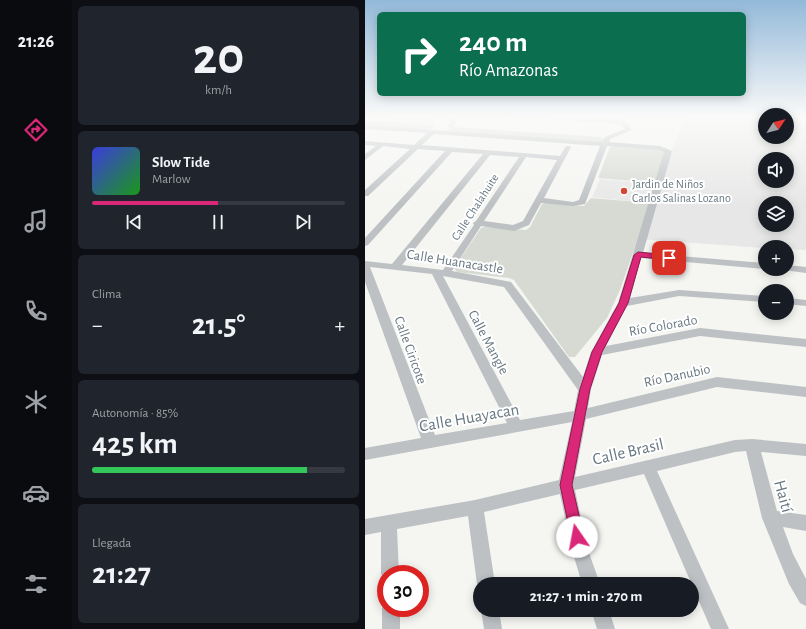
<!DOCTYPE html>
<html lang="es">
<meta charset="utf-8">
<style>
body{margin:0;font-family:"Alegreya Sans",sans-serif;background:#20242c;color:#f1f3f6;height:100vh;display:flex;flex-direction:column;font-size:15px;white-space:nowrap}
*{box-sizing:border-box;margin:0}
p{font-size:13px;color:#9ea1a6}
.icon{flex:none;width:22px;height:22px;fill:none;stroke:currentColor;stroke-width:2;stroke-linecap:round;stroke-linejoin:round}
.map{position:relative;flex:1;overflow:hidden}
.sheet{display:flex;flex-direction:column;gap:6px;padding:6px;background:#0d0f14;width:293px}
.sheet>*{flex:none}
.guide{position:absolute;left:12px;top:12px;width:369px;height:84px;border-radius:6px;box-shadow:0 2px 10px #0003;background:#0b6e4f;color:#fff;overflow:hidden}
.needle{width:26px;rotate:54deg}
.controls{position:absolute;left:393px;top:108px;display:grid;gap:8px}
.controls a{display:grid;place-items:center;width:36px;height:36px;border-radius:50%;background:#171b24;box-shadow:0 2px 10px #0003;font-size:20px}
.speed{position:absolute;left:12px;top:565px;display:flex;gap:8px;font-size:20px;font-weight:700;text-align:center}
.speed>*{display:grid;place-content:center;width:52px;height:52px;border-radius:50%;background:#171b24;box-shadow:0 2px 10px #0003;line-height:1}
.speed .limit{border:6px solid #d22;background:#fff;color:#111}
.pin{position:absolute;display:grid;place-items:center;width:34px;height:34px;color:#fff;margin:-17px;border-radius:8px;box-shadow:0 2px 6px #0006}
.me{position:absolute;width:44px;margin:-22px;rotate:348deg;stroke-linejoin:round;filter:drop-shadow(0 0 3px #0008)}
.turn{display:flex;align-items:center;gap:14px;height:84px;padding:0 16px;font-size:18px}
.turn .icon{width:52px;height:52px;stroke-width:2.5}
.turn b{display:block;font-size:28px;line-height:34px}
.big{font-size:30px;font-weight:600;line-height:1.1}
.sheet .card{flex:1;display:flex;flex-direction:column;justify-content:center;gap:6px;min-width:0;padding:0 14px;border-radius:6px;background:#20242c}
.sheet .dial{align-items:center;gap:0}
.dial b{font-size:52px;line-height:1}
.song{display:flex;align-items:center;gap:12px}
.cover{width:48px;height:48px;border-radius:6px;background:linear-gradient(135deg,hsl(240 70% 55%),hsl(120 70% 35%))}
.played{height:4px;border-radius:2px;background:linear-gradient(90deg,#db2777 50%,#363941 50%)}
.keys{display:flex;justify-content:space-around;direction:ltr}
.heat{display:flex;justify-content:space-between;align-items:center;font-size:22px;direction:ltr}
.charge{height:6px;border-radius:3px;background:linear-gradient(90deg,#34c759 85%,#363941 0)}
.trip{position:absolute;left:108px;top:577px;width:226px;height:40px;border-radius:20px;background:#171b24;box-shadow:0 2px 10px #0003;font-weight:600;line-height:40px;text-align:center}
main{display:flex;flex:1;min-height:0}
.menu{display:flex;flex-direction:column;width:72px;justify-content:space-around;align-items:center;background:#090b0e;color:#9ea1a6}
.menu .icon{width:28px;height:28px}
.menu .current{color:#db2777}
.menu b{font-size:18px;color:#f1f3f6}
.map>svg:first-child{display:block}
</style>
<main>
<nav class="menu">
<b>21:26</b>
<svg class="icon current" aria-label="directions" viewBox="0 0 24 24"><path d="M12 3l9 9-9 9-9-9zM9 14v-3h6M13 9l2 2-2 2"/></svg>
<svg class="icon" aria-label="music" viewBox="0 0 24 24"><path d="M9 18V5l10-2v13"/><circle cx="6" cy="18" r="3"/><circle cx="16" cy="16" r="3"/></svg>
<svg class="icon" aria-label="phone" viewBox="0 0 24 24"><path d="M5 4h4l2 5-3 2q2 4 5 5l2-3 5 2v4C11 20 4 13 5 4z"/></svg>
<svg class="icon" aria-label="climate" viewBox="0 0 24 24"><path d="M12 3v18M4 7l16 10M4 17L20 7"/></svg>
<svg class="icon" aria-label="car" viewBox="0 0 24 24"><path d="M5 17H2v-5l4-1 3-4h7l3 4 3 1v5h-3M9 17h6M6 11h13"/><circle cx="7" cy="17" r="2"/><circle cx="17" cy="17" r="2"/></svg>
<svg class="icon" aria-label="filters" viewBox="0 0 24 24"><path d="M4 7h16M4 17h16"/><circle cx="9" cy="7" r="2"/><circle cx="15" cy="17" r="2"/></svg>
</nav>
<section class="sheet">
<div class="card dial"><b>20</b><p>km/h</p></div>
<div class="card">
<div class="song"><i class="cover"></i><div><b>Slow Tide</b><p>Marlow</p></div></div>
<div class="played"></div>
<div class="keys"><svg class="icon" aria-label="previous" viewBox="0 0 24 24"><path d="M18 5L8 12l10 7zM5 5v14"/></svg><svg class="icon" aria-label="pause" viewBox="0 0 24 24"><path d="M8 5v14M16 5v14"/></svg><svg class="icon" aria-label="next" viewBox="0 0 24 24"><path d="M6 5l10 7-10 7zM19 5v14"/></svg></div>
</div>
<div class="card"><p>Clima</p>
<div class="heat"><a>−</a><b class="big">21.5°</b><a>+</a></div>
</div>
<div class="card"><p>Autonomía · 85%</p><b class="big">425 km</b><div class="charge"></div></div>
<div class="card"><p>Llegada</p><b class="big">21:27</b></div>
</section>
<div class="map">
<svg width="441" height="629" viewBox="0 0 441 629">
<rect width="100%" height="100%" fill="#f5f5f2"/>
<path fill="#e6e7e6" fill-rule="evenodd" d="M0,117H71L67,123Z
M321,117H400V137H422V117H441V250L422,249V247L400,248L275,239L307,150ZM400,159H422V181H400ZM400,203H422V225H400Z
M235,179L290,184L283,203L227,197Z"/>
<path fill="#d6dad2" d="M0,120L70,125L65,130L0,126Z
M89,127L235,137L239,139L236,143L78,132Z
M249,146L297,150L300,153L291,183L233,178L245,147Z
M226,198L285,203L255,290L242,318L210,357H204L149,280L144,278L92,272L89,268L116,228L120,227L161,230L165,227L177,204L181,203L219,206Z"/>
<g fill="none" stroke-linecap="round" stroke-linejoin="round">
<path fill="#bdc1c4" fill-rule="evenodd" d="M87,117H93L89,126L86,128L83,126Z
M180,117L253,120L251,117H257L267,130L245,139L244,142L295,146L305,150L307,151L278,253L400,263V269L276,258L265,298L314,290L400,296V302L314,296L262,306L241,346L335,328L441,339V347L335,336L237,355L226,389L223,408L352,377L441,387V397L352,387L221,419L210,477L370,440L387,439L441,444V456L396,452L412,511L441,515V531L418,527L428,554L441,579V606L435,603L424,584L397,518L381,451L370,452L292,471L364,629H346L279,474L210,490L223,550L235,584H217L207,550L195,494L119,512L130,584H115V590L112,584L103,516L32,529L34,574H21V581L19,580L16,574V532L0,535V519L110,500L194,480L207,422L0,460V448L56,438L0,282V261L27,264L118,154L87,152L3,245L0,246V238L80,151L53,149L3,196H0V190L45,149L18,146L0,160V154L11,146L0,145V141L49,145L62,133L0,129V125L237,142L240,137L260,129L256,124L183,119ZM69,134L235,146L214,200L208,202L179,198L206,147L205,146H201L195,156L57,145ZM242,146L294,150L299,152L253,303L226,352L218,377L146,282L87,271L116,226L149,231L164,225L176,203L208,206L220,204ZM125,155L154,157L111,221L108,223L109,225L78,270L37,265ZM161,157L192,160L158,221L148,225L119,221ZM5,267L67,274L142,423L70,435ZM78,276L139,287L213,390L209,411L155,420Z
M422,265L441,267V273L419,270L422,269Z
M422,298L441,300V306L422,304Z
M21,601V608H35V629H17V608Z
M116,610H134L137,629H119Z
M226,610H244L250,629H232Z"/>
</g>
<linearGradient id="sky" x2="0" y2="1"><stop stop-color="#93b9d9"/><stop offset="0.57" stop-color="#fafaf9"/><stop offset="1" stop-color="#fafaf9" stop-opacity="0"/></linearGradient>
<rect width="441" height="205" fill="url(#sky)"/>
<path fill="#db2777" stroke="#8e194d" d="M273,252L304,255L308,258L304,260L276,257L263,303L237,352L225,389L207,485L219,537L217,542L212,544L208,542L206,537L195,485L215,389L227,352L254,303L269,255Z"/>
<circle fill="#d24735" stroke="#fff" stroke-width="1.5" cx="259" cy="191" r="4"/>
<g text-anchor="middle" stroke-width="4" stroke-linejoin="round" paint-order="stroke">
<g font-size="12" fill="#677881" stroke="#fff" text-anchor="start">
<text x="267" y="188">Jardin de Niños<tspan x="267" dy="14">Carlos Salinas Lozano</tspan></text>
</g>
<g font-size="12" fill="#677881" stroke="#fff">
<text transform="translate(110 207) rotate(-57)" y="4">Calle Chalahuite</text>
</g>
<g font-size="14" fill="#677881" stroke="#fff">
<text transform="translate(90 261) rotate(9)" y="5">Calle Huanacastle</text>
<text transform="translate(298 325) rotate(-10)" y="5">Río Colorado</text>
<text transform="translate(124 342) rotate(62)" y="5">Calle Mangle</text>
<text transform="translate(46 350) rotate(70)" y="5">Calle Ciricote</text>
<text transform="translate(312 375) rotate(-12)" y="5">Río Danubio</text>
</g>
<g font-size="17" fill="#677881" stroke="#fff">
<text transform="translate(104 417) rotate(-10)" y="6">Calle Huayacan</text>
<text transform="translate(263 451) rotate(-13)" y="6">Calle Brasil</text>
<text transform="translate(419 496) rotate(75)" y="6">Haití</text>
</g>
</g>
</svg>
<div class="controls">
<a><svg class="needle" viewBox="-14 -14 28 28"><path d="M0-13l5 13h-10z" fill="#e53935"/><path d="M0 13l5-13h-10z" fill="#9ea1a6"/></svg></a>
<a><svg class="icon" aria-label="sound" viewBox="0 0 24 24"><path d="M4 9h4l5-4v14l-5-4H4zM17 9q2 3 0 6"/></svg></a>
<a><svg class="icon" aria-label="layers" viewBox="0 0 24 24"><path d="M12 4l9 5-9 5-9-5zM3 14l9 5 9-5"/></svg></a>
<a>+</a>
<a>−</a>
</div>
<div class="speed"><div class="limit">30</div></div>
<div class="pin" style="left:304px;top:258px;background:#d93025"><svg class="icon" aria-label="arrive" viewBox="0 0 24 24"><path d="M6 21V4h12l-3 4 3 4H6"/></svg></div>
<svg class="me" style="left:212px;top:537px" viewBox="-20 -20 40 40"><circle r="19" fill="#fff"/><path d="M0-13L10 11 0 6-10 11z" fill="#db2777"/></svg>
<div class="trip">21:27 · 1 min · 270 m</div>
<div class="guide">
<div class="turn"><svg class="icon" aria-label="right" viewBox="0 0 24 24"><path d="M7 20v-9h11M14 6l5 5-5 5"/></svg><div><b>240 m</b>Río Amazonas</div></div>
</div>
</div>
</main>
